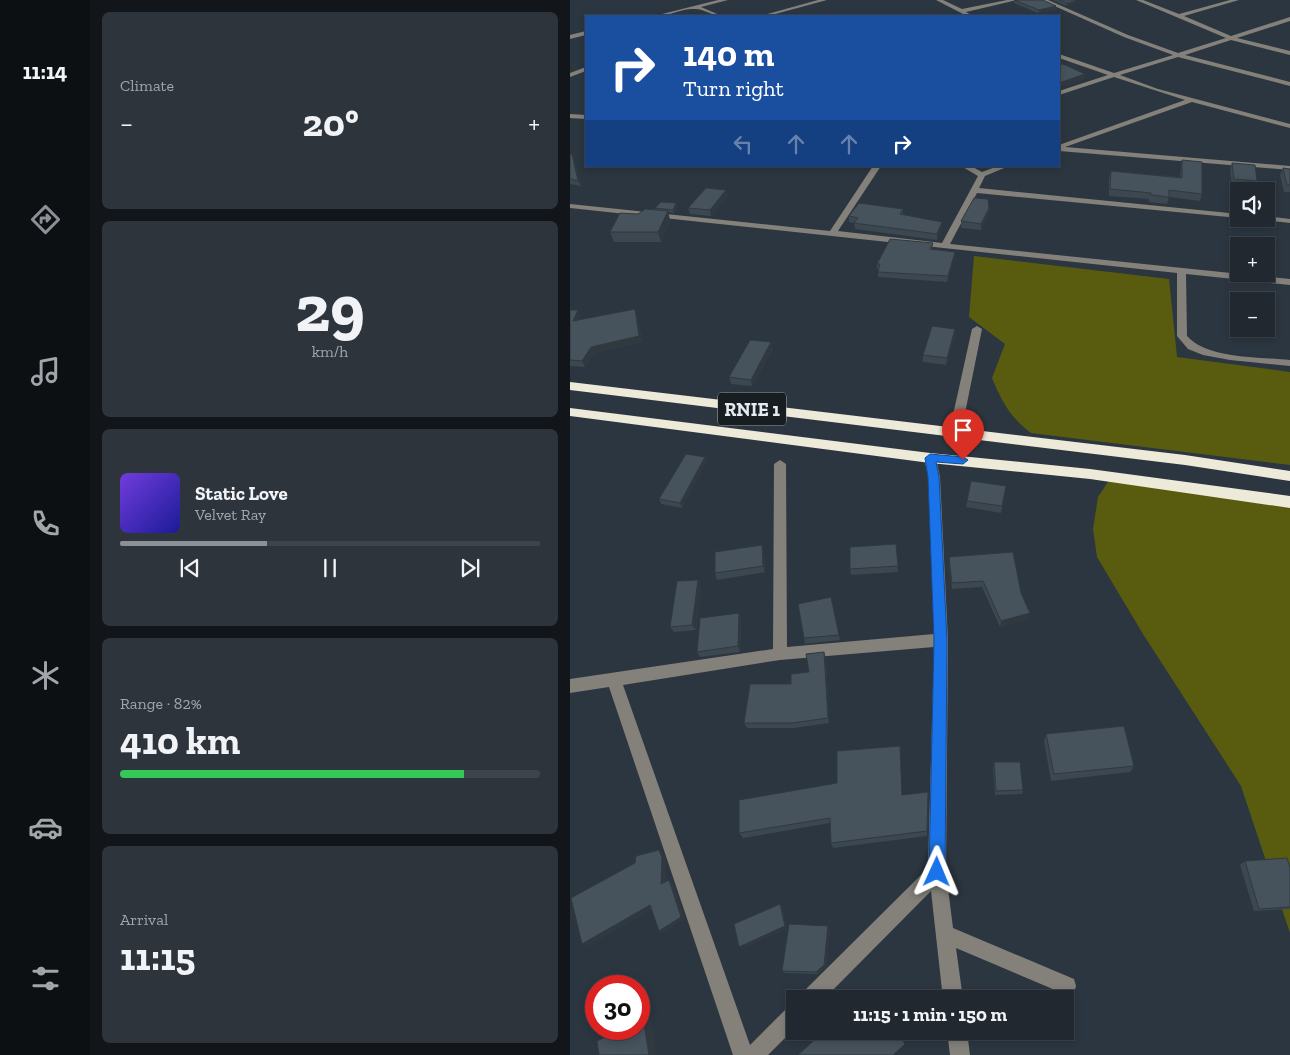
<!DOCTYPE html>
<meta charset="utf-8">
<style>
body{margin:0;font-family:"Zilla Slab",serif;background:#2d343c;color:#f1f3f6;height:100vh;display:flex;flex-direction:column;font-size:19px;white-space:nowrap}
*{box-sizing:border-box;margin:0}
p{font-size:16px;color:#a2a6ab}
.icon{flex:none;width:28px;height:28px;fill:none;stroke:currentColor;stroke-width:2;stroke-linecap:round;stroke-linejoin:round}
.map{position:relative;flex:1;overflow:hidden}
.panel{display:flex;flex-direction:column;gap:12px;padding:12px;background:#12161a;width:480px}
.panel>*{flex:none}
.hud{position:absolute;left:15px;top:15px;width:475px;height:152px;border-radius:0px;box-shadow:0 2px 8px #0003,0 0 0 1px #3e444c;background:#1a4fa0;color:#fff;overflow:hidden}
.controls{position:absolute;left:660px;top:182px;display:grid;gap:10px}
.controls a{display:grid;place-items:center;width:45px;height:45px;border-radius:0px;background:#212830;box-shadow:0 2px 8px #0003,0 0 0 1px #3e444c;font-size:25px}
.speed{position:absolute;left:15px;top:975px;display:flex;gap:10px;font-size:25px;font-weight:700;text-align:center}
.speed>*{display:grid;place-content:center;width:65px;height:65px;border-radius:50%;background:#212830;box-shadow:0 2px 8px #0003,0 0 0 1px #3e444c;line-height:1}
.speed .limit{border:8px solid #d22;background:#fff;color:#111}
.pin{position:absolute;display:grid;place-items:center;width:42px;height:42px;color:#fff;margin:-51px -21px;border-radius:50% 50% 50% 0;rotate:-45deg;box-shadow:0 0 5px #0007}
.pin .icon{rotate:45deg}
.me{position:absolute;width:55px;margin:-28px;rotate:1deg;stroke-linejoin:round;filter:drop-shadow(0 0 4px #0008)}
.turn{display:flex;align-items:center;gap:18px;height:105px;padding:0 15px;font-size:22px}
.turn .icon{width:65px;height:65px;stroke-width:2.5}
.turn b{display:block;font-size:35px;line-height:42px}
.lanes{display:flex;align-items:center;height:48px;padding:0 15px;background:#0003;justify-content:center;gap:25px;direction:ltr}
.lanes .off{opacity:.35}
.big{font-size:38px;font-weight:700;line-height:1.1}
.panel .widget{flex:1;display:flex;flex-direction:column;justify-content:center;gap:8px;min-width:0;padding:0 18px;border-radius:8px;background:#2d343c}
.panel .dial{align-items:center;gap:0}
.dial b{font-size:65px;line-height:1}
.song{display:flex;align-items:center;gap:15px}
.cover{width:60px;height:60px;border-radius:8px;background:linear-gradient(135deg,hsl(260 70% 55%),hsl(240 70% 35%))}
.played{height:5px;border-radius:2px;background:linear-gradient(90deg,#8c9099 35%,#3e444c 35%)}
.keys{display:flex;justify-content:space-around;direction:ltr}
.heat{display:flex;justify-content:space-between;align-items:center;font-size:28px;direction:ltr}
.charge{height:8px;border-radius:4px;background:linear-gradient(90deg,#34c759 82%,#3e444c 0)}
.trip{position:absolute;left:216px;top:990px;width:288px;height:50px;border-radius:0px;background:#212830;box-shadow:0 2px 8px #0003,0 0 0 1px #3e444c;font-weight:700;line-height:50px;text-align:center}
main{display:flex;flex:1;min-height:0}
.menu{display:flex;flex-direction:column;width:90px;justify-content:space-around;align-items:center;background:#0d1013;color:#a2a6ab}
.menu .icon{width:35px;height:35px}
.menu .on{color:#8c9099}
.menu b{font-size:22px;color:#f1f3f6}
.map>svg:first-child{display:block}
</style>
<main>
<nav class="menu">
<b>11:14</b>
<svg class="icon on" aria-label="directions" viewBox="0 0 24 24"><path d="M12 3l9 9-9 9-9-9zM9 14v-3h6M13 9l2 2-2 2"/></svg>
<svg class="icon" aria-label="music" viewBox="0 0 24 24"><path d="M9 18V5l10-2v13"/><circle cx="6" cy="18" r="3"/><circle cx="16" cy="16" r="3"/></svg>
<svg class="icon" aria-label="phone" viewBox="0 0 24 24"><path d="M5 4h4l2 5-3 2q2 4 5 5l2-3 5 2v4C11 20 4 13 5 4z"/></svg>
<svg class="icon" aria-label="climate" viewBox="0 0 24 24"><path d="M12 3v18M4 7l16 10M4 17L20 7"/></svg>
<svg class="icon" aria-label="car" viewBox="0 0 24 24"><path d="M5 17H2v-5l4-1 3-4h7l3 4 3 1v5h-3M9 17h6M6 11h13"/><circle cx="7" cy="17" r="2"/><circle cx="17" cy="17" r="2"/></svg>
<svg class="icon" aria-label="filters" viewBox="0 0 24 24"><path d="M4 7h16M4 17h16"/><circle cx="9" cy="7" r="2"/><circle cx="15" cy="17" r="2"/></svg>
</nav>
<section class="panel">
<div class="widget"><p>Climate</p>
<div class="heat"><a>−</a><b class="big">20°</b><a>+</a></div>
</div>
<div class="widget dial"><b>29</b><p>km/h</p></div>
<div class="widget">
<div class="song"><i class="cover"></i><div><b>Static Love</b><p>Velvet Ray</p></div></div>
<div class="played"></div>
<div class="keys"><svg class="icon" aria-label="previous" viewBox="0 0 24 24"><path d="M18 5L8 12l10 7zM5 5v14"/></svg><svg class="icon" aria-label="pause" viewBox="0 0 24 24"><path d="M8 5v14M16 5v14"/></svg><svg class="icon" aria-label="next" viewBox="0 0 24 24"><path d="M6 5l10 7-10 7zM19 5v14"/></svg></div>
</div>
<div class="widget"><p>Range · 82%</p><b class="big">410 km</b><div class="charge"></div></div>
<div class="widget"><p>Arrival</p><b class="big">11:15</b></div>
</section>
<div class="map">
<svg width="720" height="1055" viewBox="0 0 720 1055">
<rect width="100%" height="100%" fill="#2c3640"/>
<path fill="#595c0f" d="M404,256L599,279L607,357L720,372V465L461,433C440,417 432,402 422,378L435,344L399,317Z
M542,476L720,497V933L671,786L573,634L527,557L523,529L528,497Z"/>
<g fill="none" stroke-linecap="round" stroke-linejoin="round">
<path fill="#83817a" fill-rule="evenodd" d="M148,0H158L131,7L152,16C142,16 134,9 125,9C112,8 98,17 84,16Z
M248,0H257L198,16H190Z
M366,0H373L392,9L437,0H447L396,12L403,16H397Z
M471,0H478L558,35L608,53L656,38L566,0H573L609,14L660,0H669L614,16L661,36L720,17V21L667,38L720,51V55L661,40L615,55L720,82V86L608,57L550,75L588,89L720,124V128L622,102L495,147L720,166V170L489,151V145L615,100L544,77L489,95V91L538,75L489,58V54L544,73L603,55L554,37Z
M16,31V35L0,39V35Z
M16,67V71L0,77V73Z
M0,114L16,115V119L0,118Z
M303,166H311L268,231L372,243L408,176L391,166H401L412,172L428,166H439L415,176L409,188L669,214V218L407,193L380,244L720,279V285L616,274L617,336C637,359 690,357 720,360V366L660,360L633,355L618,349L607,336V273L0,208V204L260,231Z
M696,216L720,219V223L693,220L696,219Z
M407,326L412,329L391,433L385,437L379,433L402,329Z
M360,454L366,458L370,477L378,640L376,872L383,928L504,979L506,986L504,993L497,995L386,948L393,999H373L361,891L254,999H231L233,992L358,868L364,647L210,660L53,685L180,1045L218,1007L225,1004V1028L198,1055H163L39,687L0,693V679L203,649L204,464L210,460L216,464L217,647L364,634L358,477L354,458Z
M377,1031H397L400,1055H380Z"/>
<path fill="#eeead9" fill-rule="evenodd" d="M0,382L615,455L720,471V481L615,465L0,390Z
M0,408L360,453L520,469L720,496V508L520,479L360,463L0,416Z"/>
</g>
<path fill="#3c474f" d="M444,0L486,6V9L468,13L444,3Z
M483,0H504L506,1L505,4L496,6Z
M0,154L4,160L11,186L0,184Z
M612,160L632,194L630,201L599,197L597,204L579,202V199L539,196V178L541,171L610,177L611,167Z
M662,163L687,181L685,188L662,186L660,170Z
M713,168L720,169V192H714L710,175Z
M158,196L141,216L120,214L118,208Z
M107,206L104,213L98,212L100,221L91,242H44L40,232L68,214L85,210V208Z
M419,208V215L411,230L391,228V221Z
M333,209V215L372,228L367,240L285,229L284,223L279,222V216Z
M363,243L362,250L385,252V257L377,282L308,277V272L309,269H307V264Z
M0,310L11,316L9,320L67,315L72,342L24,353L15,367L0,366Z
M385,336L376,365L353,362V355Z
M203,349L182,386L161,384L159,377Z
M135,457L136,462L112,508L91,504L89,499Z
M436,486L431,513L396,507L397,501Z
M326,544L328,572L281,575L280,569Z
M192,545L194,552L195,572L147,580L145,573Z
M379,557L451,593L459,619L430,627L412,587L382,589L379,564Z
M128,580L131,586L126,630L104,632L100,627Z
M261,597L270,640L235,644L234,638Z
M171,619L170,652L130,657L127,652Z
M256,658L259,723L224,728H177L174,723L221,684L239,672Z
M476,734L564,766L560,772L481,781L474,741Z
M424,762L453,790L452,794L425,795L423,767Z
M358,792L357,836L263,848L261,843L260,823L173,838L169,833L333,795Z
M675,861L720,868V909L684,911L670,865Z
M260,929L256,967L248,974L215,973L212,971Z"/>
<path fill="#313940" d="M506,1L505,4L496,6L497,3Z
M486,6V9L468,13L469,10Z
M515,74L514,80L489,88V83Z
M2,154L4,160L11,186L8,181Z
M156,190L158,196L141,216L140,210Z
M106,203L107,206L104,213L103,210Z
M419,208V215L411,230V224Z
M98,211L100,221L91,242L88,232Z
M372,222V228L367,240V234Z
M385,252V257L377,282L378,276Z
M65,309L67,315L72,342L24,353L15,367L12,361L21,347Z
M8,310L11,316L6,327L3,321Z
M385,329V336L376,365L377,358Z
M201,342L203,349L182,386L181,380Z
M135,457L136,462L112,508L110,503Z
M192,545L194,552L195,572L193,566Z
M128,580L131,586L126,630L122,625Z
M169,613L171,619L170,652L168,646Z
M460,613L459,619L430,627L431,621Z
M254,652L256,658L259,723L258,718Z
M89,850L93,853L96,861V887L91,884Z
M99,880L103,883L115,919L93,933L89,931Z
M210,904L213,907L217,929L172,949L169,947Z
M80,905L85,908L18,946L12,944Z
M258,926L260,929L256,967L248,974L246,972Z
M73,1017L81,1019L87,1055H79Z
M327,1031L335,1044L325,1055H323Z"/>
<path fill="#46525c" stroke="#313940" d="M444,0H473L486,6L469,10Z
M489,0H504L506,1L497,3Z
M493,64L515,74L489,83V65Z
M0,154H2L8,181L0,179Z
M612,160L632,162V194L599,190V197L581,195V193L540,189L541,171L612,178Z
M662,163L685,165L687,181L664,179Z
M713,168L720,169V185H717Z
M136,188L156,190L140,210L118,208Z
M404,198L418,199L419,208L411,224L391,221Z
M91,202L106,203L103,210L85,208Z
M289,203L333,209L330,214L372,222L367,234L284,223L288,218L279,216Z
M75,209L98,211L88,232H40L50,213L68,214Z
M320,239L363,243L360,249L385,252L378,276L308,272L310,264H307Z
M65,309L69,336L21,347L12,361L0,360V310H8L3,321Z
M362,326L385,329L377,358L353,355Z
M180,340L201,342L181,380L159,377Z
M116,454L135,457L110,503L89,499Z
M401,481L436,486L432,506L397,501Z
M326,544L328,566L280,569V547Z
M192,545L193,566L145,573V552Z
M443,552L451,593L460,613L431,621L413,581L382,583L379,557Z
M128,580L122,625L100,627L107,581Z
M261,597L269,635L234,638L228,604Z
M169,613L168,646L127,652L130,618Z
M254,652L258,718L222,723H174L180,684H221V674L239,672L236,654Z
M554,726L564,766L484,774L476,734Z
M330,746L332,795L358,792L357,831L261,843L260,818L169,833V800L267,783V751Z
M424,762H450L453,790L426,791Z
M89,850L92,858L91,884L99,880L111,917L89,931L80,905L12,944L1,898L65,863L66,856Z
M717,858L720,868V907L689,909L675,861Z
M210,904L215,926L169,947L164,924Z
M219,924L258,926L254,965L246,972L212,971Z
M300,989L306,999H289Z
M73,1017L79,1055H29L27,1041L51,1029H69V1020Z
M254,1031H327L335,1044L323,1055H228Z"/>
<path fill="#1a73e8" stroke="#114b97" d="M360,454L393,457L398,460L393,464L366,462L369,477L377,640L375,872L373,878L367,880L362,878L359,872L364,640L358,477L355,458Z"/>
<g text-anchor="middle" stroke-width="5" stroke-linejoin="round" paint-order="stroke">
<rect fill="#181d22" stroke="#a6acb2" stroke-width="1" x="148" y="392.5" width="68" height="33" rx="4"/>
<g font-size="19" font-weight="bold" fill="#e3eaf0">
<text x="182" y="416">RNIE 1</text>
</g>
</g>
</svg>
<div class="controls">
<a><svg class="icon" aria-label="sound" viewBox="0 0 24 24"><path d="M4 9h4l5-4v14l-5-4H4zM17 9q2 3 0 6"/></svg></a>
<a>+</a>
<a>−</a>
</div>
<div class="speed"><div class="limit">30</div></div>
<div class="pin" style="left:393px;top:460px;background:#d93025"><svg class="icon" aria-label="arrive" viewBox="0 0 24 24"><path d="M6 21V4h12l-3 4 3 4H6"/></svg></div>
<svg class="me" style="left:367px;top:872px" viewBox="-20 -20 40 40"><path d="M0-17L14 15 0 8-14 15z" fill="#1a73e8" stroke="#fff" stroke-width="4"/></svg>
<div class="trip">11:15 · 1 min · 150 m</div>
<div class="hud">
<div class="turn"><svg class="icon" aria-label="right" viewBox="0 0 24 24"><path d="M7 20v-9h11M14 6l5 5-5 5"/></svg><div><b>140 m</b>Turn right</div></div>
<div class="lanes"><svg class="icon off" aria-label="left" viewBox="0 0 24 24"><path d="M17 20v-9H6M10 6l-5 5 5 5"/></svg><svg class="icon off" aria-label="ahead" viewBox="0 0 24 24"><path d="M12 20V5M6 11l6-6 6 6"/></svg><svg class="icon off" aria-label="ahead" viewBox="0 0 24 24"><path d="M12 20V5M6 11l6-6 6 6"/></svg><svg class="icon" aria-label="right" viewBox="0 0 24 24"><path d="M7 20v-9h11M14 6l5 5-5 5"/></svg></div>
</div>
</div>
</main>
